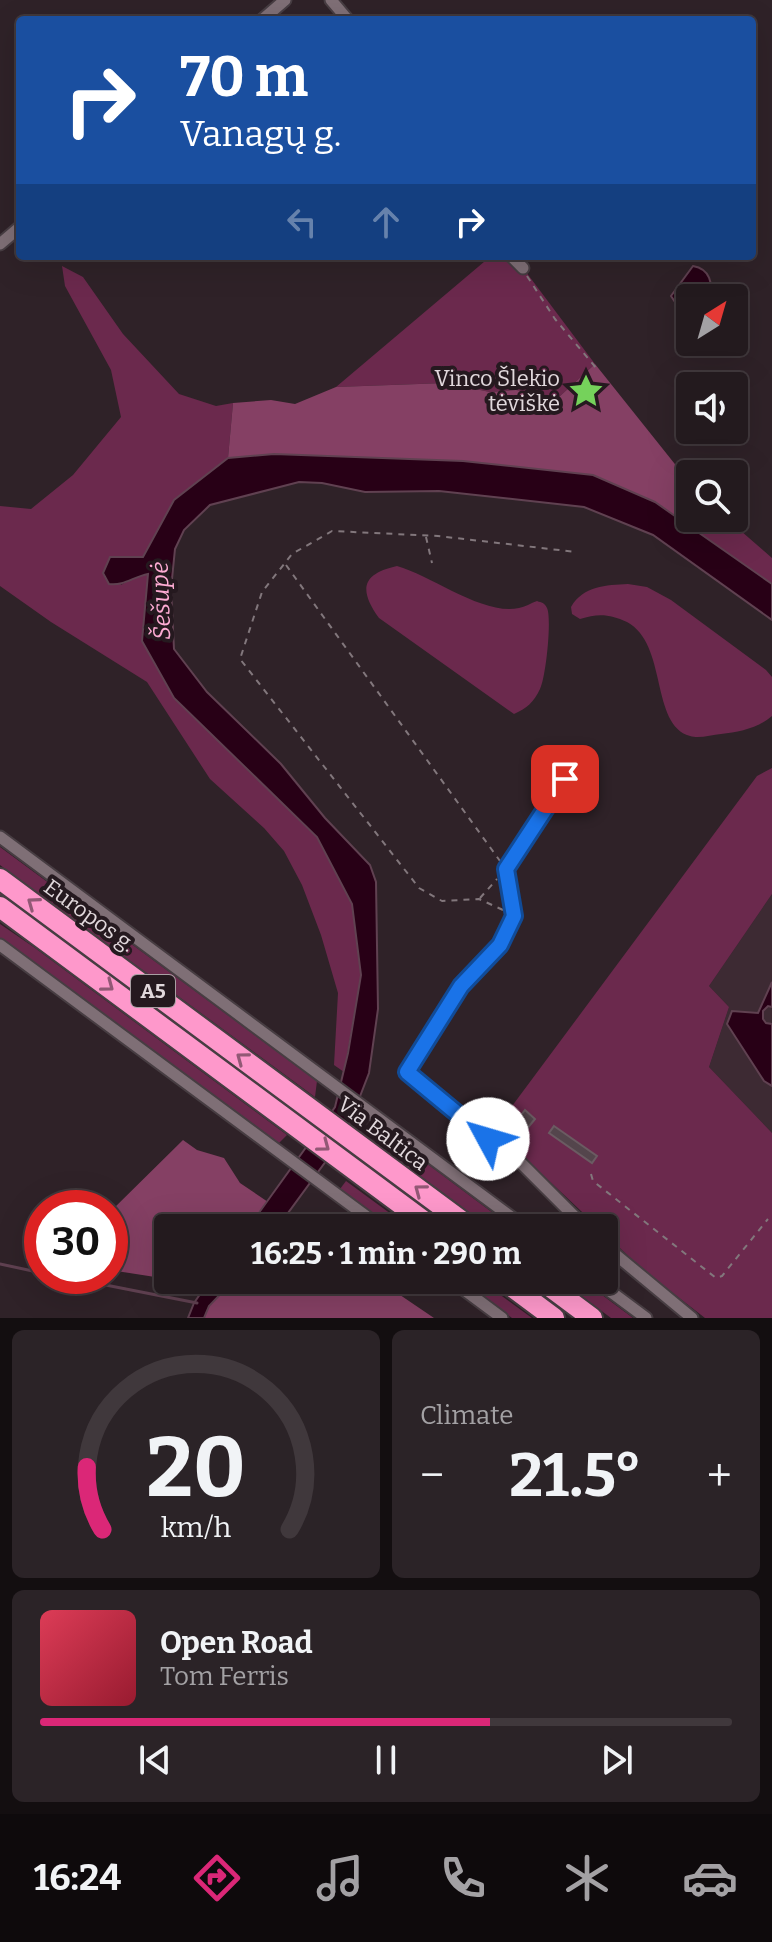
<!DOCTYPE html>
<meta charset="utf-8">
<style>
body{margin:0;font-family:Bitter,serif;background:#2b2327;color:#f1f3f6;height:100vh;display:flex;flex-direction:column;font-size:30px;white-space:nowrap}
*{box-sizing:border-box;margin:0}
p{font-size:26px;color:#a3a1a4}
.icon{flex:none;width:44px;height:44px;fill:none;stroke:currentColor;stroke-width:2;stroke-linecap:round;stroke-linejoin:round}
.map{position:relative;height:1318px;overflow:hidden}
.drawer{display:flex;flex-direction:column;gap:12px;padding:12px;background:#130e10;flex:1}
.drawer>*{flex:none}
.guide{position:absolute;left:16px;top:16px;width:740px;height:244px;border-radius:8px;box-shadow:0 8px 32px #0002,0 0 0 2px #40383c;background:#1a4fa0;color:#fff;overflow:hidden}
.needle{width:52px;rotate:37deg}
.fabs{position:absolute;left:676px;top:284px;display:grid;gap:16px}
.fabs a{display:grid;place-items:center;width:72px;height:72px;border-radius:8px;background:#231a1e;box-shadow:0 8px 32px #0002,0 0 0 2px #40383c;font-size:40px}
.speed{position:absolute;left:24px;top:1190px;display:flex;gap:16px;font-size:40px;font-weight:700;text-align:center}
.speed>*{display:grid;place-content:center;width:104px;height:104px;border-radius:50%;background:#231a1e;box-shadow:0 8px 32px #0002,0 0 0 2px #40383c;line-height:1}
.speed .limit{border:12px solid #d22;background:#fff;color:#111}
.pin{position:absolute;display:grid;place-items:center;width:68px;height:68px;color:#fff;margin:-34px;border-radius:16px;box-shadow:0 4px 12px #0006}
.me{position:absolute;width:88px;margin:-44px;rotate:309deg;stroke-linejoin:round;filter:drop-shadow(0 0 6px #0008)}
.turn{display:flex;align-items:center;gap:28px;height:168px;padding:0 32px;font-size:36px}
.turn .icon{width:104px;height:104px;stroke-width:2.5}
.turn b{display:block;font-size:56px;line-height:68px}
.lanes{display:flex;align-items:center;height:76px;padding:0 32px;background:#0003;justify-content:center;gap:40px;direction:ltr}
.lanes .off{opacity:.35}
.big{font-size:60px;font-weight:700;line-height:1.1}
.drawer .card{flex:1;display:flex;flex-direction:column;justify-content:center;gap:12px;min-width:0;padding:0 28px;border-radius:12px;background:#2b2327}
.drawer .dial{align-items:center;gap:0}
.dial svg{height:208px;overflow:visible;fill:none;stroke:#40383c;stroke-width:7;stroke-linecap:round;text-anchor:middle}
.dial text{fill:#f1f3f6;stroke:none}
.song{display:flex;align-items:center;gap:24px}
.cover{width:96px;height:96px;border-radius:12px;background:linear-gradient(135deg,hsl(350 70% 55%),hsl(350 70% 35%))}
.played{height:8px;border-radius:4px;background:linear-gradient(90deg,#db2777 65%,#40383c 65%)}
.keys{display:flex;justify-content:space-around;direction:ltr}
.heat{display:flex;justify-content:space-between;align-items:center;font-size:44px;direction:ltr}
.drawer .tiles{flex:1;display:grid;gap:12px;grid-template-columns:1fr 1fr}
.card:last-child{grid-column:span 2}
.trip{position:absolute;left:154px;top:1214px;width:464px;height:80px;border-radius:8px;background:#231a1e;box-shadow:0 8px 32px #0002,0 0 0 2px #40383c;font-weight:700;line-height:80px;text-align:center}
.dock{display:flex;height:128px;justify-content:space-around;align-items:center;background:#0e0a0c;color:#a3a1a4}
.dock .icon{width:56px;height:56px}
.dock .on{color:#db2777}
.dock b{font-size:36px;color:#f1f3f6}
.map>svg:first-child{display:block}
</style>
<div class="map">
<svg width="772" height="1318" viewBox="0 0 772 1318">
<rect width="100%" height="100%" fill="#2f2228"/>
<path fill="#3d2a33" d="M772,894V1133L709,1067L729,1007L709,986Z"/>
<path fill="#6b294d" d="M491,256H511L523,268L595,364L559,397L516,390L490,392L446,383L336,387Z
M62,266L83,277L123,334L179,394L216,406L233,403L228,458L174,500L143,557H110L121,585L134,577L148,574L142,641L234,757L317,837L352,904L361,975L344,1072L334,1065L338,993L321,935L302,885L284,851L264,828L210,779L147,682L51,622L0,586V506L31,509L73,475L121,417L111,370L65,286Z
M691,518H726L772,558V584L688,526Z
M397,566C432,576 484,616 519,608C525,607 531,603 537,601C542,603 544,602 547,608C552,618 546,677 540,689C534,702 527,708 514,714L379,618C359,590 361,574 397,566Z
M628,584L647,587L671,600L766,670L772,677V716C758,728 739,732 721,734C711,735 699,739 690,736C650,725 668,644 627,622C610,614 598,613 580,619L572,614L571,607C583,586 606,585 628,584Z
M772,768V894L709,986L729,1007L709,1067L772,1133V1318H705L642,1269L604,1233V1228H599L527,1160L501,1121L757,776Z
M0,847L317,1081L315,1097L0,865Z
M0,889L303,1113L299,1119L0,899Z
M0,924L35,948L287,1135L279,1143L0,938Z
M378,1127L513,1228H490L375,1142Z
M364,1159L457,1228H446L360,1164Z
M346,1181L410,1228H392L340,1189Z
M462,1280H480L532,1318H512Z
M560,1280H582L633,1318H611Z"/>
<path fill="#854064" d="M595,364L690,483L691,518L688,526L655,502L593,475L463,461L274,454L228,458L233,403L271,400L295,404L336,387L446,383L490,392L516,390L559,397Z
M183,1140L197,1150L224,1158L240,1183L268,1202L248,1228H168V1279L110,1270V1212Z
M234,1280H378L434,1318H204L209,1306Z"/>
<path fill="#280016" stroke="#604151" stroke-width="2" d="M693,266C710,269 714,284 708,298H690L689,311L679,308L671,296Z
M274,454L463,461L593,475L655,502L772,584V620L653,535L584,507L439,491L365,492L322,483L299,482L210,505L184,530L175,549L171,589L174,649L207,692L281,764L325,818L370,865L376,882L378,1009L369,1073L345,1135L285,1217L275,1228H248L335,1107L348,1053L361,975L352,904L317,837L174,698L142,641L148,574C133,577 124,586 109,584L103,573L110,557H143L174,500L228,458Z
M772,982V1007L768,1006L763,1011V1019L766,1023L772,1024V1086L764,1081L727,1024L732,1011L758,1013Z
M210,1280H234L209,1306L204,1318H188L194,1303Z"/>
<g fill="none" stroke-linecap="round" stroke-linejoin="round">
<path stroke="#604151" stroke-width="3" d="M0,1264L42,1273
M60,1276L197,1303"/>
</g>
<path fill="#54454c" stroke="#6b5b62" stroke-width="2" d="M525,1110L535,1119L521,1136L511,1128Z
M554,1126L597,1156L592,1163L549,1133Z"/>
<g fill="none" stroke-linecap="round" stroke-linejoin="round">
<g stroke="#473d42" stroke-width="15">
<path id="street" d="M331,0L348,20
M262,20L285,0
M0,244L20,227
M511,256L523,268
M565,779L506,869L514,916L500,945L461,986L407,1072L515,1157L586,1228
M0,837L526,1228
M0,945L382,1228
M604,1245L692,1318
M451,1280L502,1318
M595,1280L646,1318"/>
</g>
<g stroke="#473d42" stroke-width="24">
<path id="highway" d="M0,879L471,1228
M0,907L433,1228
M503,1280L554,1318
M541,1280L592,1318"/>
</g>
<path stroke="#82777c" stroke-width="2" stroke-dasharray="6 6" stroke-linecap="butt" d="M527,276L555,319L597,369
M426,537L432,563
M286,565L500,861
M480,898L497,879
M503,910L479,899L442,901L419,888L240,659L262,592L292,554L332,531L438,536L576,552
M591,1174L593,1181L716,1278L722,1276L768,1219"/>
<use href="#street" stroke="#7f6f76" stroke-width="11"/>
<use href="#highway" stroke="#fe98cb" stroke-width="20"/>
</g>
<defs><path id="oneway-chevron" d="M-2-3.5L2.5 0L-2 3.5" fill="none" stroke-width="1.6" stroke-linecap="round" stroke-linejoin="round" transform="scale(2)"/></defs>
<g stroke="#925875">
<use href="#oneway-chevron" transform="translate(33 903) rotate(-144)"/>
<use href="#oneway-chevron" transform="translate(108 986) rotate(37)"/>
<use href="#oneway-chevron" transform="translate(242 1058) rotate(-143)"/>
<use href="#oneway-chevron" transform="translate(324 1146) rotate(37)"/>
<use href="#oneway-chevron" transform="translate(420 1190) rotate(-143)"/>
</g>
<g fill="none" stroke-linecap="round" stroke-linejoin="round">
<g stroke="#114b97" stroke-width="20">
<path id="route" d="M488,1139L407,1072L461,986L500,945L514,916L506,869L565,779"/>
</g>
<use href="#route" stroke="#1a73e8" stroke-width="14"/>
</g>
<defs>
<g id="sight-bare" transform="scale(2.76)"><path d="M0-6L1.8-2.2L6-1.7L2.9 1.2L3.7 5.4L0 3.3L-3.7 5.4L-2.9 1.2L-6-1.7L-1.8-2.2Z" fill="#75d25b" stroke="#25191f" stroke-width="2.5" paint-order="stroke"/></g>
</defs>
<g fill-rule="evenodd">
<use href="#sight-bare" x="586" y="391"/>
</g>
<g text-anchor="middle" stroke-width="8" stroke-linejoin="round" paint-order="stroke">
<rect fill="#25191f" stroke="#a99fa3" stroke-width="2" x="131" y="975" width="44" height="32" rx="6"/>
<g font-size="20" font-weight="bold" fill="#e1d8dc">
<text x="153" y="998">A5</text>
</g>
<g font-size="22" fill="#e1d8dc" stroke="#25191f" text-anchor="end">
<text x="560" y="386">Vinco Šlekio<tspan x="560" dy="25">tėviškė</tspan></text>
</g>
<g font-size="22" fill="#e1d8dc" stroke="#25191f">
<text transform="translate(90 915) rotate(36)" y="8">Europos g.</text>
<text transform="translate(383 1133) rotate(37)" y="8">Via Baltica</text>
</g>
<g font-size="24" font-style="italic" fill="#fdabd3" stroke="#25191f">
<text transform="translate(161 601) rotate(-92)" y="8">Šešupė</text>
</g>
</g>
</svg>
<div class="fabs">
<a><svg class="needle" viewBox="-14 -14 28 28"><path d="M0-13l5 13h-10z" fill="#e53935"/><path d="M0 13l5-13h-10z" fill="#a3a1a4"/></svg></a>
<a><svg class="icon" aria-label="sound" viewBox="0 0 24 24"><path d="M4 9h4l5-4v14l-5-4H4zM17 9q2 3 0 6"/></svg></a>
<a><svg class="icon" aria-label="search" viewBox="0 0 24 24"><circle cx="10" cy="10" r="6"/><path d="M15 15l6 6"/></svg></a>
</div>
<div class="speed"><div class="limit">30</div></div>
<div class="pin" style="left:565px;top:779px;background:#d93025"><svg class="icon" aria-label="arrive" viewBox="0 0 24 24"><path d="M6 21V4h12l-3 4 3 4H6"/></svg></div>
<svg class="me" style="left:488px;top:1139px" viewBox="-20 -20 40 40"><circle r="19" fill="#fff"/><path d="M0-13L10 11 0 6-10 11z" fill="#1a73e8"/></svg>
<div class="trip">16:25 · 1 min · 290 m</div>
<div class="guide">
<div class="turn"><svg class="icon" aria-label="right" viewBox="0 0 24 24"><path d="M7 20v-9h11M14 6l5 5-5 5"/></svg><div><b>70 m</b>Vanagų g.</div></div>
<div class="lanes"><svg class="icon off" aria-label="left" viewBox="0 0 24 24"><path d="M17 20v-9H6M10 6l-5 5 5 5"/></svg><svg class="icon off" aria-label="ahead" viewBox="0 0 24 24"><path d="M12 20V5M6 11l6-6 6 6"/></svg><svg class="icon" aria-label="right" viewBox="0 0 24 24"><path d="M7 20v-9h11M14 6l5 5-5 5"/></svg></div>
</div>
</div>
<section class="drawer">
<div class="tiles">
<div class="card dial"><svg viewBox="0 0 100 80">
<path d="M14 69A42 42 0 1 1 86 69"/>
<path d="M14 69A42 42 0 0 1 8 45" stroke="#db2777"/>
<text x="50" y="56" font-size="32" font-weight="700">20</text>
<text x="50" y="72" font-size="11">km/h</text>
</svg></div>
<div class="card"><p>Climate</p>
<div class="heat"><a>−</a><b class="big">21.5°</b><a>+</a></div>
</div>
<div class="card">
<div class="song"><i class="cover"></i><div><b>Open Road</b><p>Tom Ferris</p></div></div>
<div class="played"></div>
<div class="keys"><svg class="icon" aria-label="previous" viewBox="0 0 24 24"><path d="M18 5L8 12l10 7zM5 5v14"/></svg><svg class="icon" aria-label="pause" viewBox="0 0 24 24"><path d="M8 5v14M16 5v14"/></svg><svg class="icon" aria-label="next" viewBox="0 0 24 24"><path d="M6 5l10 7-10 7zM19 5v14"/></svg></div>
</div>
</div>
</section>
<nav class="dock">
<b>16:24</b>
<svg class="icon on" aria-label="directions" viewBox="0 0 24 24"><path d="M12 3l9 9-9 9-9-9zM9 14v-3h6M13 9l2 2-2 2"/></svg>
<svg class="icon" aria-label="music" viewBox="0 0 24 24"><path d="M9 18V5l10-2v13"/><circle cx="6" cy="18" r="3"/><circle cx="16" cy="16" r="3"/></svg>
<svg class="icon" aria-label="phone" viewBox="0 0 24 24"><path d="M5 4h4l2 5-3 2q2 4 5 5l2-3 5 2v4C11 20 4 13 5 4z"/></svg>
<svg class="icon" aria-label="climate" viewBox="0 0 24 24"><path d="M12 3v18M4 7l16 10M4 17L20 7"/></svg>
<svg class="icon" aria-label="car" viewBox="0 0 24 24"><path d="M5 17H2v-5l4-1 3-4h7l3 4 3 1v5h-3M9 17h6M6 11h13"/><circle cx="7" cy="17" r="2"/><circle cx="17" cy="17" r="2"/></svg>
</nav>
